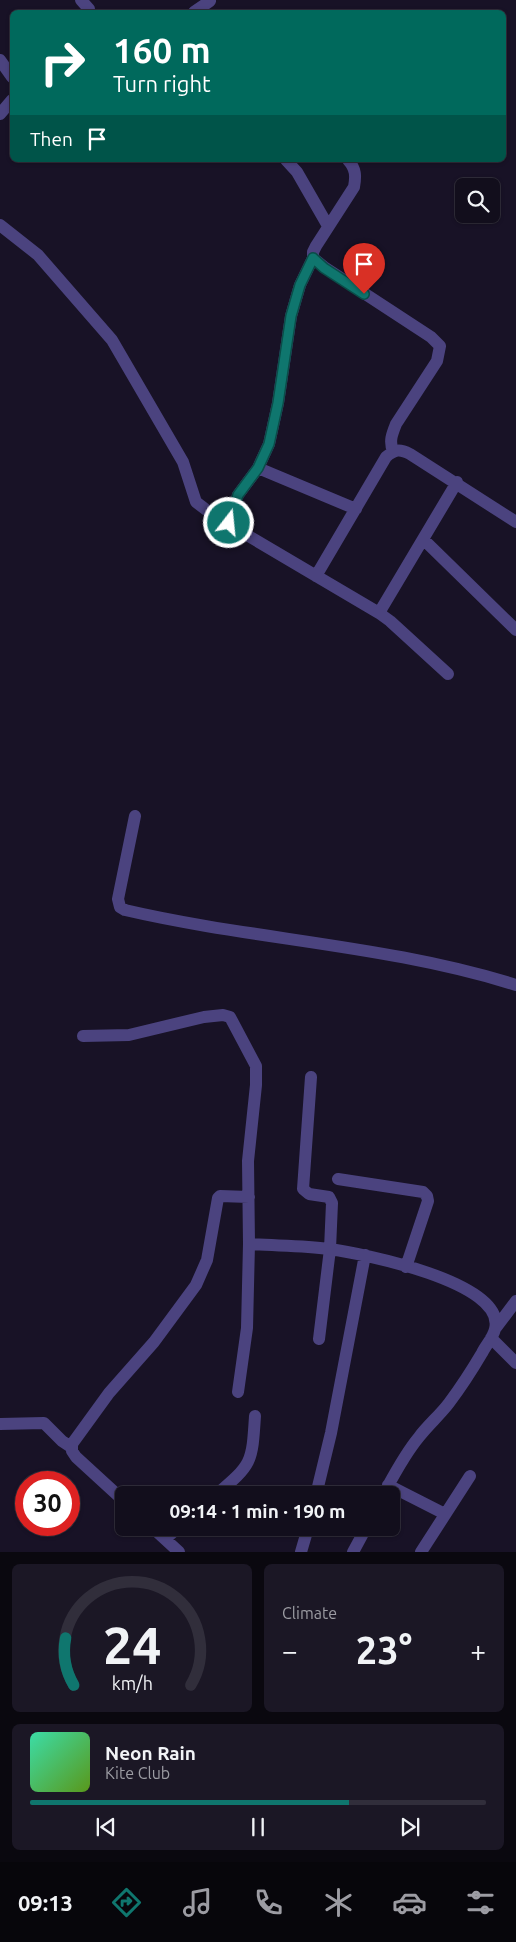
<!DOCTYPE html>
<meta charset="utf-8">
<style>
body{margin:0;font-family:Ubuntu,sans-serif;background:#1b1725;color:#f1f3f6;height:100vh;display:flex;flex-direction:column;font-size:19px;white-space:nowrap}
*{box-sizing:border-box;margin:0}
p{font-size:16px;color:#9c9ca3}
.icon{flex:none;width:28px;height:28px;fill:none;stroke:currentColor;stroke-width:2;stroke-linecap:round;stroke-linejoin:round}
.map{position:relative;height:1552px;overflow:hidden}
.details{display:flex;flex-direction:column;gap:12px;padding:12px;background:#0a080f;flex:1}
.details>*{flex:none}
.top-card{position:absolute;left:10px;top:10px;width:496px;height:152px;border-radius:8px;box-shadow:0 1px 4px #0004,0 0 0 1px #312e3b;background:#00695c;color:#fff;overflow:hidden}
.tools{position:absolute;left:455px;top:178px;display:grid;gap:10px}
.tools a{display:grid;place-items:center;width:45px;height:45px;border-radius:8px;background:#120e1c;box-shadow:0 1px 4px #0004,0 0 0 1px #312e3b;font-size:25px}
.speed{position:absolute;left:15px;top:1471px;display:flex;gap:10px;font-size:25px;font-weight:700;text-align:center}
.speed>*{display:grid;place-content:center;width:65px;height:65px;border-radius:50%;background:#120e1c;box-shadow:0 1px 4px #0004,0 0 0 1px #312e3b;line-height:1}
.speed .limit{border:8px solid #d22;background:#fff;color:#111}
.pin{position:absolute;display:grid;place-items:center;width:42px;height:42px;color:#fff;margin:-51px -21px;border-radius:50% 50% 50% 0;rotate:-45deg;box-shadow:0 0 5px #0007}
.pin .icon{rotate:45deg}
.me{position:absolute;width:55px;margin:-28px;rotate:16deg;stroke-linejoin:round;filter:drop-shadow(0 0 4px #0008)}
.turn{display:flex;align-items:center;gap:18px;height:105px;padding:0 20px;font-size:22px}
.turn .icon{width:65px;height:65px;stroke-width:2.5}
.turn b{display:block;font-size:35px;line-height:42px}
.then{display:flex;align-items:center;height:48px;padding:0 20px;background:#0003;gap:10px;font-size:19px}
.big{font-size:38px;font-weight:700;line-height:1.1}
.details .card{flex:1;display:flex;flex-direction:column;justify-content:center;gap:8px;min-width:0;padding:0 18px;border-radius:8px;background:#1b1725}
.details .dial{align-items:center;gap:0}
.dial svg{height:130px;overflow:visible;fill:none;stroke:#312e3b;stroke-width:7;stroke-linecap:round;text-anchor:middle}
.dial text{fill:#f1f3f6;stroke:none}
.song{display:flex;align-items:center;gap:15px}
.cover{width:60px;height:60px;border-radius:8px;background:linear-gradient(135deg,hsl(160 70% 55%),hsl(90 70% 35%))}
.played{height:5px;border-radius:2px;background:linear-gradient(90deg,#0f766e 70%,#312e3b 70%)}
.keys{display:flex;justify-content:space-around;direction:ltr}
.heat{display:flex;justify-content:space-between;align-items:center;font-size:28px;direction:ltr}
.details .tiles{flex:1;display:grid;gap:12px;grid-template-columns:1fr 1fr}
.card:last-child{grid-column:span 2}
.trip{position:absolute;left:115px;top:1486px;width:285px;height:50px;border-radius:8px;background:#120e1c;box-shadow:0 1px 4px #0004,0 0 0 1px #312e3b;font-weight:700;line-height:50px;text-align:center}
.menu{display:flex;height:80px;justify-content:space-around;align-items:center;background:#07060b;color:#9c9ca3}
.menu .icon{width:35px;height:35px}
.menu .selected{color:#0f766e}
.menu b{font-size:22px;color:#f1f3f6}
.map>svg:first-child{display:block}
</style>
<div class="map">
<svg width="516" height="1552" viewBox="0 0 516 1552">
<rect width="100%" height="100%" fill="#181226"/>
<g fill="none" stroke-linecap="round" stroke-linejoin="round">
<path stroke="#4b437f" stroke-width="12" d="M81,0L89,9V12
M194,12L210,1
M0,60L12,77
M0,114L12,100
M286,160L297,172L328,226
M348,160C356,169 356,176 354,187L316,246L313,252V258L324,267L431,337L440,346L437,361L396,424C392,434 389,441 393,451
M0,225L38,255L112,340L183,462L196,502L213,515L379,613L390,621L448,674
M258,468L356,509
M229,523L238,495L258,468L269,444L278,403L291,316L300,285L313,258
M424,540L516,630
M316,576L386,457C395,449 400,449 410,454L516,522
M379,613L457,482
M135,816L118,899L120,907L125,910C254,940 389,945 516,985
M83,1036L129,1035L204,1017L223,1015L230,1017L256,1066V1085L248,1161L249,1244
M311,1077L303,1189L309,1194L329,1197L332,1203L330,1249L319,1339
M338,1179L423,1192L427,1196L428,1201L406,1267
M495,1329L516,1301
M491,1338L516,1363
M238,1392L247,1328L249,1244C276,1246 303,1245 329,1249C360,1253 507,1282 495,1329C493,1338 486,1345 482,1353C472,1370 461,1387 449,1403C440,1415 428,1425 419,1437C404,1455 394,1475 383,1495
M0,1424L44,1423L62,1441L71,1447
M388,1485L445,1514
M216,1495C252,1464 252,1464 255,1416
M316,1495L331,1433L365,1255
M124,1501L76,1457L72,1451V1444L109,1393L154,1342L196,1285L207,1260L218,1198L220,1196L249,1197
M153,1528L179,1552
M165,1539L178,1528
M301,1552L308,1528
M353,1552L366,1528
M421,1552L470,1476"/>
</g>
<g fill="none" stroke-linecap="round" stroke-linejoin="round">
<g stroke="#0a4d48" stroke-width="12">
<path id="route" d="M229,523L238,495L258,468L269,444L278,403L291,316L300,285L313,258L324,268L364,294"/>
</g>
<use href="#route" stroke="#0f766e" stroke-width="9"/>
</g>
</svg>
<div class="tools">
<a><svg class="icon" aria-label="search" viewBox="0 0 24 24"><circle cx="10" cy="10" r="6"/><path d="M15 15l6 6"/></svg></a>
</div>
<div class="speed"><div class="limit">30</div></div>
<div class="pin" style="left:364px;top:294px;background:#d93025"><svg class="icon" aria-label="arrive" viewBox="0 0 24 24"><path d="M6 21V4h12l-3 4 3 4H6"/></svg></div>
<svg class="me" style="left:229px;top:523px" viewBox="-20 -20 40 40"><circle r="17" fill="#0f766e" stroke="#fff" stroke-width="3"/><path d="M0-11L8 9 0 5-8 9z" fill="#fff"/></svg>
<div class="trip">09:14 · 1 min · 190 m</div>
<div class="top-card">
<div class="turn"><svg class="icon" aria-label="right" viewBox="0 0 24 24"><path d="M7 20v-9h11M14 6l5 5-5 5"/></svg><div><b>160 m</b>Turn right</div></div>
<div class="then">Then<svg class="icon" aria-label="arrive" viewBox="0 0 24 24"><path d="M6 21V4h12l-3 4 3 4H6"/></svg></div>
</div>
</div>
<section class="details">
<div class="tiles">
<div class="card dial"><svg viewBox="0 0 100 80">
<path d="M14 69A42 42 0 1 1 86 69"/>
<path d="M14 69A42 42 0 0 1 9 40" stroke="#0f766e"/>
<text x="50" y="56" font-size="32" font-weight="700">24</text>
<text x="50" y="72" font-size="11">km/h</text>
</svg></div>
<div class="card"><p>Climate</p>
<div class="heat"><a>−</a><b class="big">23°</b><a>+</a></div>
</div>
<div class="card">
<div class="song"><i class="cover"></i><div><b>Neon Rain</b><p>Kite Club</p></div></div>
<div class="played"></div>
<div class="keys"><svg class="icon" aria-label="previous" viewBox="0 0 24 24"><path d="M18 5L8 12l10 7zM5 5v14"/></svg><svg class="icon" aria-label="pause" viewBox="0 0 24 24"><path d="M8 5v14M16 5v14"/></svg><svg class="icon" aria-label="next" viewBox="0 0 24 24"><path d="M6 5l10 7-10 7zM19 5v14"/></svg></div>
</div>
</div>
</section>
<nav class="menu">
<b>09:13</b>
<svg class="icon selected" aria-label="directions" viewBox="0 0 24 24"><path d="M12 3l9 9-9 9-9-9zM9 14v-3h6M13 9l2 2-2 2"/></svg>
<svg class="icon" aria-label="music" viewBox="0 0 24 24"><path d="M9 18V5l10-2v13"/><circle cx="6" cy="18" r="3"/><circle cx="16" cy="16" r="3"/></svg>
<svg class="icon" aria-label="phone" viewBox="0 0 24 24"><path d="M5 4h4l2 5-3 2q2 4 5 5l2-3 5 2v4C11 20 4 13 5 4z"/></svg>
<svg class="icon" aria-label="climate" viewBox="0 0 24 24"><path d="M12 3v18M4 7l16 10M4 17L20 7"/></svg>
<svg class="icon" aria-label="car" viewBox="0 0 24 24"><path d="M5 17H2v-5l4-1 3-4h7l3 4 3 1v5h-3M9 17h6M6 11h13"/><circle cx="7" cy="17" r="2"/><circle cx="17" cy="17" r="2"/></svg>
<svg class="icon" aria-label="filters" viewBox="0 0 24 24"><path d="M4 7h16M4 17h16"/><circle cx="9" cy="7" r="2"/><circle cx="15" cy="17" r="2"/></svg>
</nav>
